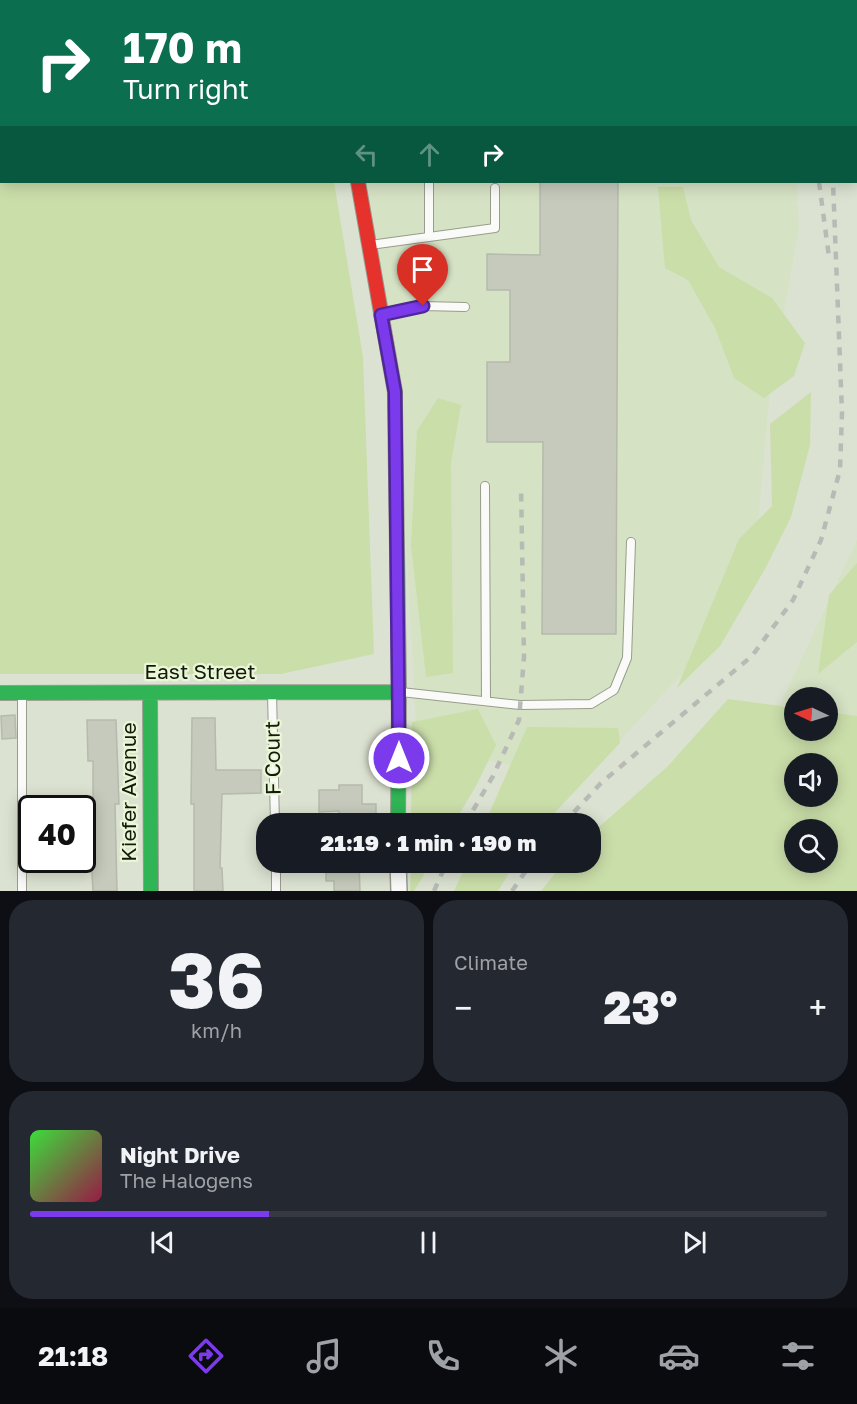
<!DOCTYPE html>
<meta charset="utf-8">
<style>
body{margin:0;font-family:"Golos Text",sans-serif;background:#242831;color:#f1f3f6;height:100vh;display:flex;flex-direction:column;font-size:22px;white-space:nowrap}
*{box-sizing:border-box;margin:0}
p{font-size:20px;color:#9ea1a6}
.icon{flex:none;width:33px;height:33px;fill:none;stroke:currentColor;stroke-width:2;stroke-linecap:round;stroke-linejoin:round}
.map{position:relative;height:891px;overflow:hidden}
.details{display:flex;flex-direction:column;gap:9px;padding:9px;background:#0d0f14;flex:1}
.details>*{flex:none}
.guide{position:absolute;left:0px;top:0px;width:858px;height:183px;box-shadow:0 3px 15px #0003;background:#0b6e4f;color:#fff;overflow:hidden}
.needle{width:39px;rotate:274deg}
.fabs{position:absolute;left:784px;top:687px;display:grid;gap:12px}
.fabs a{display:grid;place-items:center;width:54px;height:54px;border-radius:50%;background:#171b24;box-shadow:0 3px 15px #0003;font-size:30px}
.speed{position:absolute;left:18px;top:795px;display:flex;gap:12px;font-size:30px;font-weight:700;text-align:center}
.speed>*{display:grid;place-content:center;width:78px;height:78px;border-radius:50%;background:#171b24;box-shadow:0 3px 15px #0003;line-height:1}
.speed .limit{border:3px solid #111;border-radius:9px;background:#fff;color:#111}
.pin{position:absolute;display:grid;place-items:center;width:51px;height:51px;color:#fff;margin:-62px -26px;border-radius:50% 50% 50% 0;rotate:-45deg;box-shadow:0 0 6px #0007}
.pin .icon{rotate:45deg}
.me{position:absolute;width:66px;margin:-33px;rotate:0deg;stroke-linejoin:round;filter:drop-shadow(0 0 4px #0008)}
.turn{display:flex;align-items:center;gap:21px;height:126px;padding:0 24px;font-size:27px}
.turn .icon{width:78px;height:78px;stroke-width:2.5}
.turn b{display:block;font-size:42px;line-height:51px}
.lanes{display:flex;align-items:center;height:57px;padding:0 24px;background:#0003;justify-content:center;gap:30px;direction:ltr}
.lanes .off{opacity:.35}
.big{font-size:45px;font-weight:800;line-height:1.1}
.details .card{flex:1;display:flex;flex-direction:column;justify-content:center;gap:9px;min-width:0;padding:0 21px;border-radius:24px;background:#242831}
.details .dial{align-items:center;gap:0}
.dial b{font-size:78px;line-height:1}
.song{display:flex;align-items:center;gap:18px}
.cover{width:72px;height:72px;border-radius:9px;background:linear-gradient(135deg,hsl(120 70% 55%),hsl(340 70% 35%))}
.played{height:6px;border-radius:3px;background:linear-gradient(90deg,#7c3aed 30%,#363941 30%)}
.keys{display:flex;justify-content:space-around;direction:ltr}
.heat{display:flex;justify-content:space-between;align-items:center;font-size:33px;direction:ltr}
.details .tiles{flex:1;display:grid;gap:9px;grid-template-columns:1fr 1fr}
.card:last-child{grid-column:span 2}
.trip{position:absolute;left:256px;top:813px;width:345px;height:60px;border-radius:24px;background:#171b24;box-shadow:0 3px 15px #0003;font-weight:800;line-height:60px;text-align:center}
.menu{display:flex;height:96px;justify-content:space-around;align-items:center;background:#090b0e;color:#9ea1a6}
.menu .icon{width:42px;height:42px}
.menu .current{color:#7c3aed}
.menu b{font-size:27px;color:#f1f3f6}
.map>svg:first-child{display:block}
</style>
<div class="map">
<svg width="857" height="891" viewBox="0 0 857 891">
<rect width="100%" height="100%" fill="#dce2d1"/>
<path fill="#d6e2c4" d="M351,0H786V1L350,2Z
M367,182H796L799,227L770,389L758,524L683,673L581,782L417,744L396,350Z
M857,540V727L828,719V698H795V710L780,705Z"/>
<path fill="#cadea9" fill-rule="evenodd" d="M0,150L2,182H334L363,357L374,654L281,674H0Z
M658,187H683L691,220L719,267L772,298L805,343L794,376L764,398L734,378L715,328L688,280L665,268Z
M811,392L810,445L791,517L765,569L720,646L677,688L739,539L772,506L770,424Z
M438,398L461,405L451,463L453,673L426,677L411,545L417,431Z
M857,563V642L818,674L829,595Z
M728,699L795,708V730H828V712L857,716V891H541L563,863L591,862V834L668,766ZM795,764H828V796H795ZM795,830H828V862H795Z
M478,709L496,745L477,784L454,823H411L412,722Z
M527,727L618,728L620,743L545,823H485Z
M411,863H431L414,891H410Z
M467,863V862L515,863L498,891H454Z"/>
<path fill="#c5cabc" stroke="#b5baac" stroke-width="1.5" d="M540,182H618L616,634H542L543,442H487V362H510V290H487V254L540,255Z
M15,715L16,738L2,739L1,716Z
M192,718H215L216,770H261V793L222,794L220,868H222L223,891H194V804H191Z
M87,720H116L119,804H115L117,891H93L89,823H93V761H88Z
M339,785H362V804H376V822L339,823V811L319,812V790H339Z
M326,862H359L360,891H334V881H326Z"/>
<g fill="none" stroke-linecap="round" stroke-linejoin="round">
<g stroke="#979c8e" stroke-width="10">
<path id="lane" d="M754,0L755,2
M405,2L407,0
M856,84H857
M429,237V182
M370,245L495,228V188
M383,314L423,306L465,307
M485,486L486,701
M401,692L520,705L591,704L614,690L627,658L631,542
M272,693L275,824
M22,695V891
M276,862V891"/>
</g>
<g stroke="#979c8e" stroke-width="18">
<path id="street" d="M61,2L67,0
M0,18H2
M398,862L399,891"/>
</g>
<g stroke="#979c8e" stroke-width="16">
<path id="fast" d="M395,405L399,692L398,824
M0,693L399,692
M150,693L151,891"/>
</g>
<g stroke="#979c8e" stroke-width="16">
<path id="jam" d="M358,182L395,392V405"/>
</g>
<use href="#lane" stroke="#fafbf8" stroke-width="8"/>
<use href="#street" stroke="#fafbf8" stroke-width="15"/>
<use href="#fast" stroke="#30b455" stroke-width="14"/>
<use href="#jam" stroke="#e5322d" stroke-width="14"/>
<path stroke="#b8bab6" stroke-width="4.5" stroke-dasharray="8 8" stroke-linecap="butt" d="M806,0V2
M817,0V2
M819,182L829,257
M465,824L493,776L519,720L524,657L521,486
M563,824L601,783L752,656L793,600L821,540L840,470L842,413L833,182
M434,891L447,862
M512,891L532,862"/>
</g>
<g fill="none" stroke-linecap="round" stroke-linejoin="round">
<g stroke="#51269a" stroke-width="15">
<path id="route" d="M399,758L395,392L381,315L423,306"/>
</g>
<use href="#route" stroke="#7c3aed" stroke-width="10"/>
</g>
<g text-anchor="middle" stroke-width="4.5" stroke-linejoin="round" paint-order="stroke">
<g font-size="21" fill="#14190d" stroke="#eaf7d6">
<text x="200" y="679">East Street</text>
<text transform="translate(273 758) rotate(-91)" y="7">F Court</text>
<text transform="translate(129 792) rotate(-90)" y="7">Kiefer Avenue</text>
</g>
</g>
</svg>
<div class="fabs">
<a><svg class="needle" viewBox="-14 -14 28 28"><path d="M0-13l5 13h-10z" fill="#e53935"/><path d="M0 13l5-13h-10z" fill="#9ea1a6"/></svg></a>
<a><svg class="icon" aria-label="sound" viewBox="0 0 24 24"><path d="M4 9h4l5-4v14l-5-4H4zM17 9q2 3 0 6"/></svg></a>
<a><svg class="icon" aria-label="search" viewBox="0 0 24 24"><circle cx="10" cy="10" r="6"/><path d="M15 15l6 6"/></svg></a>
</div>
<div class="speed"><div class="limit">40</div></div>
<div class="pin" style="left:423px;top:306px;background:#d93025"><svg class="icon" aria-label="arrive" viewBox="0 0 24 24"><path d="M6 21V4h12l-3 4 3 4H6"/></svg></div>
<svg class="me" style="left:399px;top:758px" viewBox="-20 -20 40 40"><circle r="17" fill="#7c3aed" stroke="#fff" stroke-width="3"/><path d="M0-11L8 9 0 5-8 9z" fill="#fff"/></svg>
<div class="trip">21:19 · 1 min · 190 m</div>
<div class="guide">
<div class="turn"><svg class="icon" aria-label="right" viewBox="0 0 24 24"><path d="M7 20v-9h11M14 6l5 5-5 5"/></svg><div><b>170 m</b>Turn right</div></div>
<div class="lanes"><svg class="icon off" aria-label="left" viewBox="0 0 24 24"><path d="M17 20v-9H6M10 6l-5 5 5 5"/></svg><svg class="icon off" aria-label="ahead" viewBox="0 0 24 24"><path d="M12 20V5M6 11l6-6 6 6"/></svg><svg class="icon" aria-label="right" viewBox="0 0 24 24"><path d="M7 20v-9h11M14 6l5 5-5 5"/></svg></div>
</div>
</div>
<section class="details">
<div class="tiles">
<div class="card dial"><b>36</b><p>km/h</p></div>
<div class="card"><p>Climate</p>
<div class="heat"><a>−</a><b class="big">23°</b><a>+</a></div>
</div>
<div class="card">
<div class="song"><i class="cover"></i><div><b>Night Drive</b><p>The Halogens</p></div></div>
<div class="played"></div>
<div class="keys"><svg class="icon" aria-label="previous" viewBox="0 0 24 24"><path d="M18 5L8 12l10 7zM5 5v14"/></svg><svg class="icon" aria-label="pause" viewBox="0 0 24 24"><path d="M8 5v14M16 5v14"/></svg><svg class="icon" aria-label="next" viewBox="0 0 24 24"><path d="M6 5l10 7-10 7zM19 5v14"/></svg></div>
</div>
</div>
</section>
<nav class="menu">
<b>21:18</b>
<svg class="icon current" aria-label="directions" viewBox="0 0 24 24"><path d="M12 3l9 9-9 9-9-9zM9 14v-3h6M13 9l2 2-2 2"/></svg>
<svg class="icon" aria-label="music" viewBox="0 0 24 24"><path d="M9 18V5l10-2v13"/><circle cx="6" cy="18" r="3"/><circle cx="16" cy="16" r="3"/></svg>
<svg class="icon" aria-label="phone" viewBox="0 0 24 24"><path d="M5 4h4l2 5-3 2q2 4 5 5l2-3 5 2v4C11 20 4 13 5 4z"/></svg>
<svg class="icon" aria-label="climate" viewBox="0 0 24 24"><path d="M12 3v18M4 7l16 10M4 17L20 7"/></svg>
<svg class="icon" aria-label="car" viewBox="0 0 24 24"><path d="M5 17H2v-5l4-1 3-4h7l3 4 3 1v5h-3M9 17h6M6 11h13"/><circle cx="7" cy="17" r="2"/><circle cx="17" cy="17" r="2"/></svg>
<svg class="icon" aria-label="filters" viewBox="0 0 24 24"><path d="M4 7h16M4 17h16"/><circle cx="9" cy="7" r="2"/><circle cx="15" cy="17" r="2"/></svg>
</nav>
